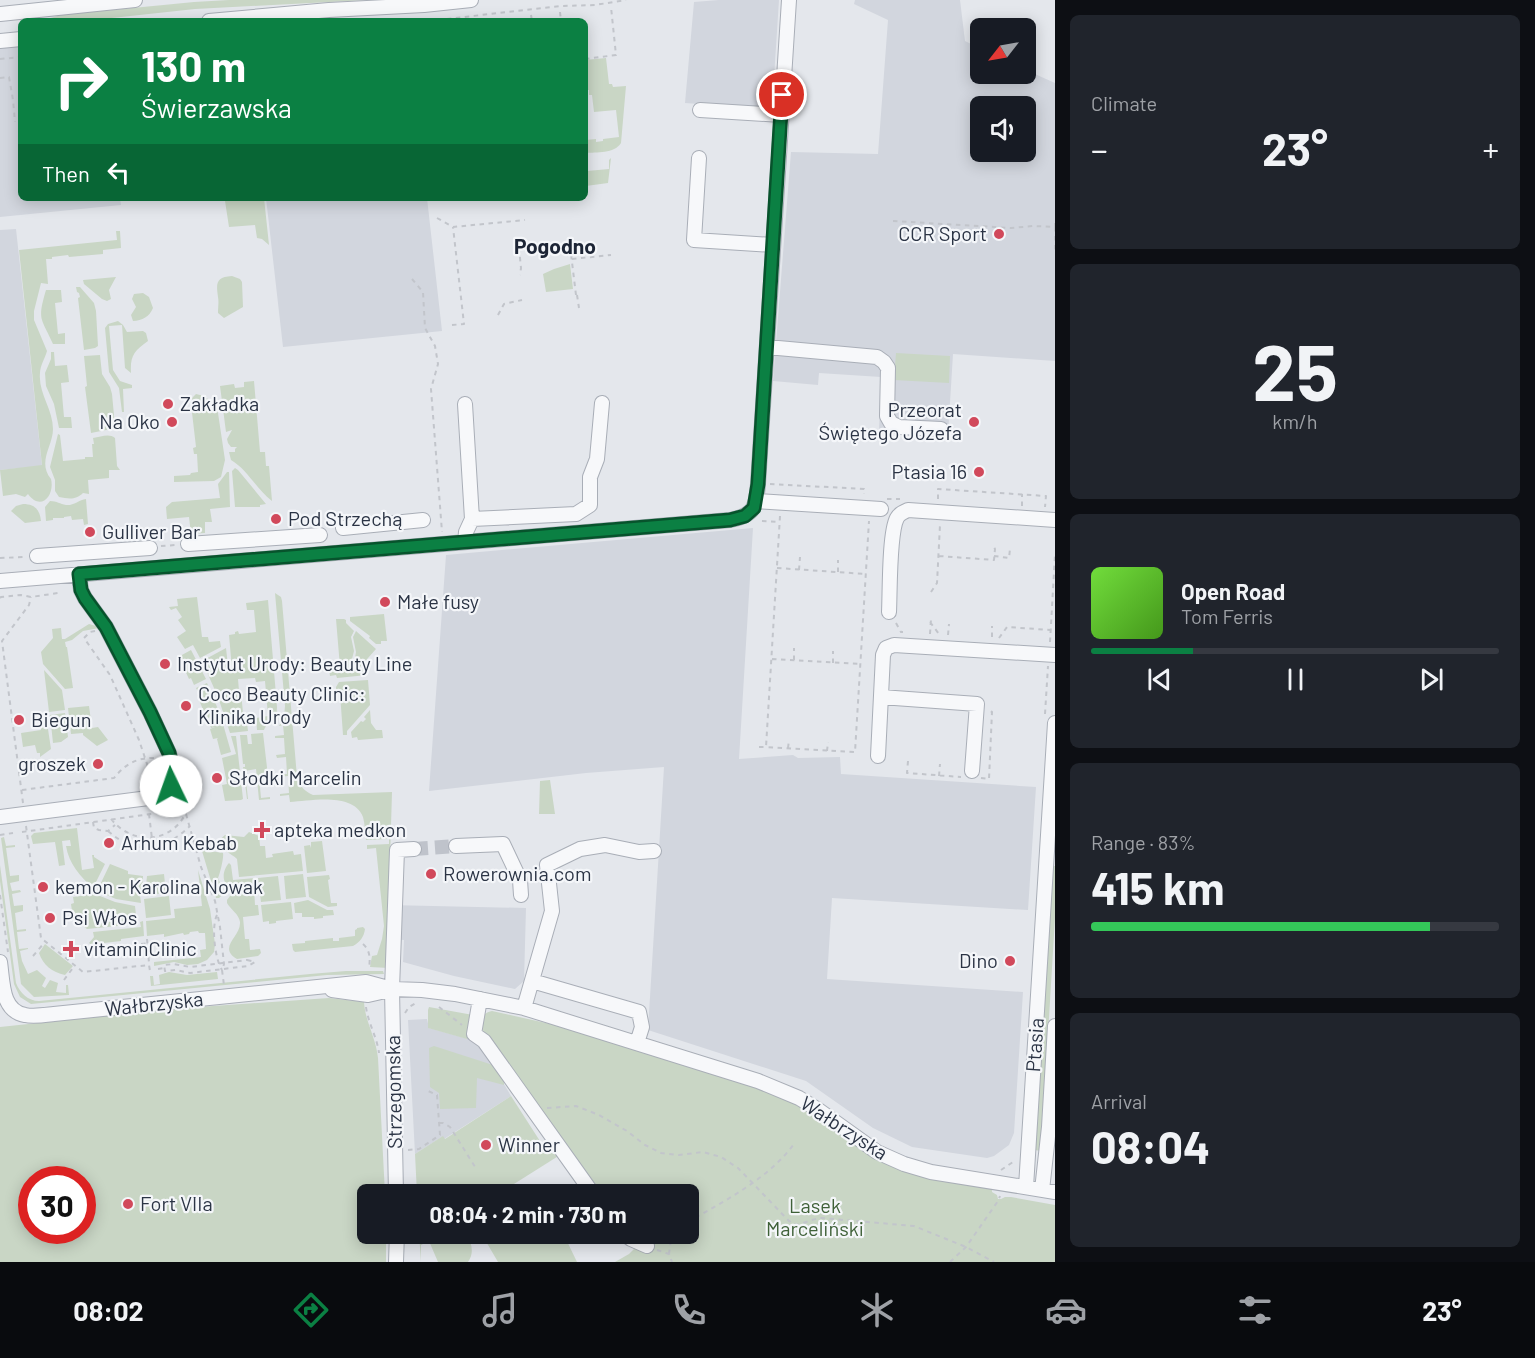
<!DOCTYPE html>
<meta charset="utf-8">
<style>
body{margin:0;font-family:Barlow,sans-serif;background:#20242c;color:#f1f3f6;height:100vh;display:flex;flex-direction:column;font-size:22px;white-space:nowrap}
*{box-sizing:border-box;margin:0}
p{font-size:20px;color:#9ea1a6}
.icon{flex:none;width:33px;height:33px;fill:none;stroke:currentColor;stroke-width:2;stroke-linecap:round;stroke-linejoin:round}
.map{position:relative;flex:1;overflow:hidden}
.details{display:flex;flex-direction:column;gap:15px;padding:15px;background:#0d0f14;width:480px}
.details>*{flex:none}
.guide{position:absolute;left:18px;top:18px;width:570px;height:183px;border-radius:9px;box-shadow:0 3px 15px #0003;background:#0b8043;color:#fff;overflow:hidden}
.needle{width:39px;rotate:239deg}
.tools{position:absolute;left:970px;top:18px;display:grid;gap:12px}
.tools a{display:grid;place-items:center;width:66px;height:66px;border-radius:9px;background:#171b24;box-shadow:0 3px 15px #0003;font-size:30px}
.speed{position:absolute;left:18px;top:1166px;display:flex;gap:12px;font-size:30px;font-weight:700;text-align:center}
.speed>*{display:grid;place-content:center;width:78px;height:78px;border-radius:50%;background:#171b24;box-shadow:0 3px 15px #0003;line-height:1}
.speed .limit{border:9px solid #d22;background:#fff;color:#111}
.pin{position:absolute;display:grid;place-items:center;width:51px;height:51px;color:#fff;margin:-26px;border:3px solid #fff;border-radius:50%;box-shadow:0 2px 6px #0007}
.me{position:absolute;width:66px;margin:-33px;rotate:357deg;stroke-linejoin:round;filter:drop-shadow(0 0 4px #0008)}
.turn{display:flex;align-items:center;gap:21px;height:126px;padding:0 24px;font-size:27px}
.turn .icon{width:78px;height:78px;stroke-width:2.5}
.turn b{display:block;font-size:42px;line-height:51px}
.then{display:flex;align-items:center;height:57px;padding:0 24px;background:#0003;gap:12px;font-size:22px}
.big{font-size:45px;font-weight:700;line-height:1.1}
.details .tile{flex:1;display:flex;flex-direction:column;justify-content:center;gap:9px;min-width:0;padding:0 21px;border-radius:9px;background:#20242c}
.details .dial{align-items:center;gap:0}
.dial b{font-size:78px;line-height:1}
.song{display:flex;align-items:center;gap:18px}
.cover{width:72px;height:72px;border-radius:9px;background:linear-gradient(135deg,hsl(100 70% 55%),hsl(100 70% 35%))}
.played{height:6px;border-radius:3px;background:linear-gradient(90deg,#0b8043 25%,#363941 25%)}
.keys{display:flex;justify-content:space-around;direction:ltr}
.heat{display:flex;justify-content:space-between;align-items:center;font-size:33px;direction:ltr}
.charge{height:9px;border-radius:4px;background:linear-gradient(90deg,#34c759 83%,#363941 0)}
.trip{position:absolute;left:357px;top:1184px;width:342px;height:60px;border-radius:9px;background:#171b24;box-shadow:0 3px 15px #0003;font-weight:700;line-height:60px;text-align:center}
.tabs{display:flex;height:96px;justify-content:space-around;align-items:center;background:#090b0e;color:#9ea1a6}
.tabs .icon{width:42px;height:42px}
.tabs .active{color:#0b8043}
.tabs b{font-size:27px;color:#f1f3f6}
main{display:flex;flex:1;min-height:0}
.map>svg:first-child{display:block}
</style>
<main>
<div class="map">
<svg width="1055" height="1262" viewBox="0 0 1055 1262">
<rect width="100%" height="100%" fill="#e4e7ec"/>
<path fill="#d2d6de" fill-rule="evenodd" d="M719,0H779L772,109L685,103L694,2Z
M855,0H960L965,41L981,49V74H1026V70L1055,83V361L953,354L948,435L879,431L881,377L819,373L818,385L773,381L791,152L878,154L888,20L854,4ZM981,106H1026V152H981Z
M21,39V198H120L121,205L0,217V41Z
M266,198H427L442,331L283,347Z
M16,229L42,466L0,470V230Z
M753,528L739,759L793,755L798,758L840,757L841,774L1036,787L1028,910L832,898L827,979L1023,992L1014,1133L1009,1145L994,1156L987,1158L912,1147L873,1128L806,1081L648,1030L664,767L586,773L429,791L446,555Z
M389,905L526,908L524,981L515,989L454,976L403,962L404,940L391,939Z
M427,1019L429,1028L479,1042L511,1096L444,1139L442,1137L415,1154L408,1020Z"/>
<path fill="#c9d6c5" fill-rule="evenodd" d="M229,0H367L195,9L84,21H40L61,15L194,2Z
M606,58L609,84H612L613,87L626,86L621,143C614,154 597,152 585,153L586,140L596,139V142L603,141V139L619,137L616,110L594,112L592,95H589V90H585V60Z
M611,158L608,183L586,186L585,162L587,171L609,169V160Z
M254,198H264L269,245L262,239L257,238L255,225L229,227L225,201Z
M116,231H120L121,248L103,250V254L69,257L68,255L52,257V259H46L48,284L41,283L34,311V320L47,351C45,358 40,366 40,373C38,393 53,409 53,429C53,446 37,462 51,479C55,495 41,512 28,494L25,497L16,494L3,496L0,470L42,465L19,250L117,240Z
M570,264L573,289L546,292L543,274L554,269Z
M232,276L240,279L242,282L243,307L224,318L218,313C218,307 219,302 218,297C216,283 216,277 232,276Z
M116,277L109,290L111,299L107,301L102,299L84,284L83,280Z
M76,287H80L94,303L96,311L98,346L95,348L84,350L78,298L80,297L79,293L77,292Z
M46,290H61L62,302L55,303L58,334L65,333V344H53C41,317 37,321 46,290Z
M143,293L149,297L153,308C150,316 142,321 133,321L131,315L136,307L132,299L134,294Z
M118,321L123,325L127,332L143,331L146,333L148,341C134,351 130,356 131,373L125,368L122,325L109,326L113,370L120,381L132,385V388L123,389L124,412H122L119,388L109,372L105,328L108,324Z
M51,352H54L55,366L67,365L69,382L61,383L64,417H71L72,428H59L54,404L46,386L45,373L51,359Z
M896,353L950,356L949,383L894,380Z
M100,355L102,374L110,387L112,394L115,426L111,429L91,433L85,387L87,386L84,356Z
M254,381L260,452H265L266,466H269L272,501C256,489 248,470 231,460L229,452H235V449L237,447H231L228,443L227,439L232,430L226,432L220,386L234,384L235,388L244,387V382Z
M196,394L204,396L213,403L218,413L225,460L221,477L214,481L174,482V476L190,475L191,473L198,472L197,454H194L193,448L196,447L191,404H192V398Z
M58,434L60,435L63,461L85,459V457H93L92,444H94L93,438C101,437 109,433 115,438L117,466L120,470H109V478L88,480L89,494L83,493C76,500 69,499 59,497L55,491V480L50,467Z
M235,468L238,470L266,504L260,505V507H235L232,471Z
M227,472H229L230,507L210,509L212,522H205V533L191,534L189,517L167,519L166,507L172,502L220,498L218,484Z
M86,499L88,524L84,525L83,519L72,520L71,516L64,517V518H53V520L46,521L45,507L50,501C57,501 60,504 66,505C73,506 79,500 86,499Z
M23,504C35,504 40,510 41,521L25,523L11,511L16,506Z
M275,593L281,597L282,601L297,777C300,786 304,791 313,795L392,792L387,962L389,968L370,967L372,956L377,955L382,939L384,926L376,848L367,849V845L389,844V839L366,840C365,833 365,824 363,817C353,792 311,801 290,802L289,795L280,796V794L289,793L288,776L278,777V775L287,774L286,757L277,758L276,755L285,754L284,738H275V736L284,735L283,725L279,726L284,717L285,706Z
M197,597L202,637H208L209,642L220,641L221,647L200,658L193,645L185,649L177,637L186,631L178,620L182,617L176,608L171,610L169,607L178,606L177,599Z
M268,600L277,707C277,720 269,719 264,730H257L256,718L268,716L265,681L256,682L255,678L238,679L239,691L241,692L243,713L246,714L248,731L230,733L218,697L202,661L226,648L228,666L223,672L232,669L229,635L235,634V632L238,631L239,634L256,632L254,610H247L246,603Z
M384,614L387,641H381V644H376L369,638L370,636L350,621V617Z
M336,619H344L346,620V623L354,631L351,637L354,651L351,663L355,669L363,668L367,671V675L337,678L336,675L330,676L329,669L340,667Z
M89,624L96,626L99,628L83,631L72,640L65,642L66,647H67L73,688L65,689L43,664L41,652L53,638L52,629L61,628L62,639H65Z
M356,631L376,649L360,667H356L354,664L356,652L353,637Z
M191,650L206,679L194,685L191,678L189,679L182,664L187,661L183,662L180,656Z
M44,670L62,690L65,710L49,712Z
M368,680L370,705L347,731V735H343L340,693H336V687L339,682Z
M207,683L220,714L208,718L205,711L204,712L197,695L199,694L196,688Z
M89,706L92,728L98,727L108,740L97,746L83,735V733L71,734L68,708Z
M370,710L371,723L376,730H382L383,738L358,740L357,737L352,738L351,732L361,721L363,722L366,719L364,717Z
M65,713L68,737L61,742L53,743L50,715Z
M46,716L51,749L40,757V753H37L35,745L23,747L21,733L41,730L39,717Z
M221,717L231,752L221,755L217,739L218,738L213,739L210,729L215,727L211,728L209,721Z
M263,733L268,776L259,777L261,798L270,797V799L259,800L256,769L245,771L248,799H247L243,767H245V764H243L240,735H247L248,744H252L251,734Z
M231,736H236L243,799L241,800L225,801L222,785L227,784L222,758L236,754Z
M550,780L555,814H539L540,781Z
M77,828L82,870L94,868L92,855H94V857L105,864L93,888C80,876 69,864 66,846H71L70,840L62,841L65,865L59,866L55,842L33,844L31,836L34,833Z
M249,832L259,836L260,846H265L266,858L273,857L272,854L293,851L294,855L301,854L303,871L239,877L237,859C231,853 220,850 219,840L225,835L244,837Z
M4,837L6,846L15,845V847L6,848L10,876L19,875V881L10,883L12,891L20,890L21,892L12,894L14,906L23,905V911L15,913L17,930L26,929V931L17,932L19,949L28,948V949L20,951L22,961L28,974L37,970L46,978L42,986L45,988L50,980L58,983L56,992L66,993V985H68L69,995L34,997L21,984L1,838Z
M322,841L326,871L307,873L304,846L310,845L311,848V842Z
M204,850L223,853C224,858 220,873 218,878L224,893L219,898H216L202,851Z
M229,863L231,865L233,880L255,878L256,887L254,888L255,905H258L259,915L243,917L245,939H249L250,950L260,949L261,953L258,956L237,959C217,947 241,937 240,922C239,914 231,910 227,903V900L233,892C232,889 229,888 227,885C221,879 224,868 229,863Z
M110,864L128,871V874L143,876L142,896H140L141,903L116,899L97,891Z
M0,865L16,983C20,993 28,1001 39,1001L310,974L346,971H383L384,974L327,975L31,1004L20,997L14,984L0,881Z
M1052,866H1055V918L1041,1151L1034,1150Z
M198,870L210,909L215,944L214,952L207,960L198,964L187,965L174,962L154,966V962L201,957L200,950L206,949L205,933H199L198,931L190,932L189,934L184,935L183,933L164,937V934L147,936L146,921L175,918L174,909L202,906Z
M164,874L166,893L145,895L147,876Z
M303,874L306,897L286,899L284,876Z
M329,875L330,879L328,880L331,903H337V906L328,907L309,897L307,877Z
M278,876L281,900L261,902L258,878Z
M95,894L115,902L135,906L137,924L87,929L73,918L71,904L74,903L73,897Z
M169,896L171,915L146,918L144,899Z
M308,900L327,910H333L334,915L323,916V918L314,919V917H302V913H295L294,903Z
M291,902L293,919L276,921V923L269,924V921L263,922L261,905Z
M143,921L144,936L121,939V941L95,944L93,946L89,943L94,937L93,932L141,927L140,922Z
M363,927L365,929C364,937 360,942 353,946L295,952L293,950L292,944L305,943V941L333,938V941H339V938L355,936V930L357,929V928Z
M45,944L73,966L65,975C52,972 43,965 39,953Z
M169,972L187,975L217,972L218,979L151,986L150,976H153L154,985L160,984L159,975Z
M329,998L364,1002C365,1021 376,1038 378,1058L385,1194H368V1233H386V1262H0V1027L170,1009ZM32,1179H82V1230H32Z
M429,1007L473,1015L469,1037L467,1039L428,1028V1010Z
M492,1011L564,1027L742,1081L798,1104L835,1128L874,1158L896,1168L918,1175L992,1187V1192L997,1195L998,1199H1001L1005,1197H1011L1055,1205V1262H615L629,1254L646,1237L637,1233H688V1194H603L485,1036C480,1026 479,1013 492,1011Z
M434,1046L496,1066L504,1078V1085L477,1078L476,1108L440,1109L439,1093L430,1087L429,1048Z
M511,1096L547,1152L560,1155L506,1189L509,1194H417L415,1154L443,1136L445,1139Z
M419,1233H467C471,1243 475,1252 468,1262H438L429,1241L421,1245V1262Z
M481,1233H563L577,1262H498Z"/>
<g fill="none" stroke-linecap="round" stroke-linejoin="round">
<path stroke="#bfc3cb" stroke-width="14" stroke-dasharray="14 7" stroke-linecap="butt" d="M414,849L456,846"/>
<g stroke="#a9aeb7" stroke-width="16">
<path id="minor" d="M0,14L135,0
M209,21L329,10L424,5L471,0
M0,41L21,39
M700,110L781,115
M699,158L694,240L773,245
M767,347L877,357L884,362L888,368L887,416L891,423L899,427L941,429
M465,404L472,519
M756,501L881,509
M343,528L423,520
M465,542L466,532L472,519L576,514L590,505V477L597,459L602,403
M188,544L320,535
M37,556L150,548
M0,581L730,520C755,515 756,507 758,484L789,0
M889,612C890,593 889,533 897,518C899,514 903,512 908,510L1055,520
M881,697L977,704L972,771
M878,756L883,655L886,648L894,645L1055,655
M0,817L164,796L171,786L175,778L169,753L150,712L106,627L85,598L81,590L79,574
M456,846L503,844L520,880L521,895
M0,962C3,981 1,1011 25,1015C34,1017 45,1015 54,1014L366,982L392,989L422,990L455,994L524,1008L758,1081L799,1098L817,1109L877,1152L904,1164L931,1172L1055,1192
M532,981L639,1012L642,1027L637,1043
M332,990L368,995L390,990
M480,999L474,1034L484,1041L593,1194
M524,1008L552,911L547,865L580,849L605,845L639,852L654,851
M1026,1187L1055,723
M1042,1190L1049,1127L1055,1026
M396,1194L392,989L397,850L414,849
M623,1233L631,1239L647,1246
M396,1262L397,1233"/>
</g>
<path stroke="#c2c5cb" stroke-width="2" stroke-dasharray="4.5 4.5" stroke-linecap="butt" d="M560,12L561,21
M531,15L532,21
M429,21L560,6L595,5L626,0
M0,59L21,57
M585,59L616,55L611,7
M0,78L9,77L13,100L15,122
M437,218L453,227L525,220
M893,221L1011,228L1033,226L1055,227V223
M1055,227V252
M519,248L521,268L520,275
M572,259L611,255
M412,279L423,292L425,328L435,346L438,364L431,389L442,532
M576,295L570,246L578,245L579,258
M577,295L579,308
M498,315L504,304L522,300
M452,325L464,324L453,227
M770,484L864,489V494
M887,499H900
M938,499V489L1046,496L1045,507
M1022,506V494
M780,516L766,747L855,752L869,521
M762,521L780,522
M161,546L176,545
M939,556L994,560L995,549L992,544
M994,556L1009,558L1010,549
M0,558L24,557
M777,568L866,574
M799,570L800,557
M838,572V560
M931,592L937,583L940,525
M0,598L1,597L21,595L31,597L58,593L57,590
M930,622L939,634
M896,623L901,632H903
M95,631L90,632L84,638L110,675L139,740L150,773L162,778
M930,634L931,619
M948,635L949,624
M992,637V626
M999,638L1007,627L1050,630
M1050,642L1055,555
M772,659L860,664
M794,660V648
M833,663V651
M1045,714L1048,666
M759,747H766
M788,748L789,740
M827,751L828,742
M908,761L907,773L961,777
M939,776L940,764
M981,778L989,779L992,712L988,710
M145,787L143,773H150
M22,790L114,778C126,763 138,757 158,758
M23,803L2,641L29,605L31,597
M149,814L153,847
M186,814L201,867L215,901L220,927L224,964L222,970L224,985
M111,819C131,844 168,845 185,815C188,810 189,803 191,797
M93,822L94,828L99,830L108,831L115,825
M26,826L41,938L83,972L149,965L150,971
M108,831C136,856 164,851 190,826
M22,832L187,809
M0,835L13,833
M0,895L8,952
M217,915C211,927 215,959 222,970
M147,939L149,963
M141,944L152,943
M363,944C371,951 370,960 369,969
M33,956L45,942
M247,960L255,962L248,966L190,973L176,970L165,971L164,965L174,964L190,967Z
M158,969L164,968
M64,980L75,965
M366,1007C368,1023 377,1037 379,1053
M439,1007L462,1025
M405,1013L409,1007L416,1003
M547,1108L576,1106L599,1115L627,1131L645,1145L661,1153L679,1155L703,1152L721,1157L738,1168L789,1221L797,1225C805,1223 812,1219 821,1218L914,1226L966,1247L994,1262
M439,1123H443L450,1127L477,1170
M408,1150L419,1149L440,1135L437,1095L426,1090
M1001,1170L1016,1160
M688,1222C726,1200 768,1179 794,1144
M657,1250L669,1254L672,1262
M669,1254L671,1239L677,1233
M950,1262L966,1247L998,1201L1000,1196"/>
<use href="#minor" stroke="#f7f8fa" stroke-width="14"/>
</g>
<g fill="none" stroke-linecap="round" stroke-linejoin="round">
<g stroke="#07532c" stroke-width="15">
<path id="route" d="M171,786L175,778L169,753L150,712L106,627L85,598L81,590L79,574L730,520L745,516L754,508L758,484L782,95"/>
</g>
<use href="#route" stroke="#0b8043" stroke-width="10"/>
</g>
<g fill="#d1495b" stroke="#f4f6f9" stroke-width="2">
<circle cx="999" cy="234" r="6"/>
<circle cx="168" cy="404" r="6"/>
<circle cx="172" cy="422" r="6"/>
<circle cx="974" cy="422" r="6"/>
<circle cx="979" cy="472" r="6"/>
<circle cx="276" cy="519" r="6"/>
<circle cx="90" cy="532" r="6"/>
<circle cx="385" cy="602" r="6"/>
<circle cx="165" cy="664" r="6"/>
<circle cx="186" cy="706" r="6"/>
<circle cx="19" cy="720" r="6"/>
<circle cx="98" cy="764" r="6"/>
<circle cx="217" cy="778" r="6"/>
<path d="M259 821h6v6h6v6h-6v6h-6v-6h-6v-6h6z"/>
<circle cx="109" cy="843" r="6"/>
<circle cx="431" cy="874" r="6"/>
<circle cx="43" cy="887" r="6"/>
<circle cx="50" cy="918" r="6"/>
<path d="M68 940h6v6h6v6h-6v6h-6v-6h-6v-6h6z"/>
<circle cx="1010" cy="961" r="6"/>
<circle cx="486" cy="1145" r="6"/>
<circle cx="128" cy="1204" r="6"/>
</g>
<g text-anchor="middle" stroke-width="4.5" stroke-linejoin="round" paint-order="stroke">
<g font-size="20" fill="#2b3445" stroke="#f4f6f9" text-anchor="start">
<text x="987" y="241" text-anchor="end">CCR Sport</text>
<text x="180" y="411">Zakładka</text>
<text x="962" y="417" text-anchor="end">Przeorat<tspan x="962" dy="23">Świętego Józefa</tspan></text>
<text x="160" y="429" text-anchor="end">Na Oko</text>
<text x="967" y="479" text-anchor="end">Ptasia 16</text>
<text x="288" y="526">Pod Strzechą</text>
<text x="102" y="539">Gulliver Bar</text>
<text x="397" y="609">Małe fusy</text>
<text x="177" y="671">Instytut Urody: Beauty Line</text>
<text x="198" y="701">Coco Beauty Clinic:<tspan x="198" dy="23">Klinika Urody</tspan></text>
<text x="31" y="727">Biegun</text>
<text x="86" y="771" text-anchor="end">groszek</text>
<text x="229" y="785">Słodki Marcelin</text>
<text x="274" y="837">apteka medkon</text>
<text x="121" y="850">Arhum Kebab</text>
<text x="443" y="881">Rowerownia.com</text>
<text x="55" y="894">kemon - Karolina Nowak</text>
<text x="62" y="925">Psi Włos</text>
<text x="84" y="956">vitaminClinic</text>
<text x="998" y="968" text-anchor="end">Dino</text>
<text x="498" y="1152">Winner</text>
<text x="140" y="1211">Fort VIIa</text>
</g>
<g font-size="20" fill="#2b3445" stroke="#f4f6f9">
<text transform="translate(154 1004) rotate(-6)" y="7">Wałbrzyska</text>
<text transform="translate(1035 1045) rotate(-86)" y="7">Ptasia</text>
<text transform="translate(394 1092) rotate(-91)" y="7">Strzegomska</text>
<text transform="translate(844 1128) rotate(33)" y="7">Wałbrzyska</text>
</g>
<g font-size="20" fill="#3f6138" stroke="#f4f6f9">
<text x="815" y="1213">Lasek<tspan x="815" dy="23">Marceliński</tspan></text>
</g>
<g font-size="21" font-weight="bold" fill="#1d2536" stroke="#f4f6f9">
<text x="555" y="254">Pogodno</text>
</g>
</g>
</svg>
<div class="tools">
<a><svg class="needle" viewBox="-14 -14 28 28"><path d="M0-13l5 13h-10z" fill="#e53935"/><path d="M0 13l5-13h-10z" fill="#9ea1a6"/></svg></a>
<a><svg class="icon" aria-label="sound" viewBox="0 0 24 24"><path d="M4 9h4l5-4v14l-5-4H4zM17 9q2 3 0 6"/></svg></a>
</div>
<div class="speed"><div class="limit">30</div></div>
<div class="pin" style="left:782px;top:95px;background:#d93025"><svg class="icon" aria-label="arrive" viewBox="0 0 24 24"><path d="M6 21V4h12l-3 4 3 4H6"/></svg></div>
<svg class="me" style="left:171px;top:786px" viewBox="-20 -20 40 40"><circle r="19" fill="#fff"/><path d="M0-13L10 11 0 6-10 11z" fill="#0b8043"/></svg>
<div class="trip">08:04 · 2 min · 730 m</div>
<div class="guide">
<div class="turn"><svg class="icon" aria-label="right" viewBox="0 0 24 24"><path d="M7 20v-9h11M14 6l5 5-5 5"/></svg><div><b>130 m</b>Świerzawska</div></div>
<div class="then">Then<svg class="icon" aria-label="left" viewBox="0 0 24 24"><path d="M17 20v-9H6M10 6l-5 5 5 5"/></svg></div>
</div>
</div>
<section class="details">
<div class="tile"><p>Climate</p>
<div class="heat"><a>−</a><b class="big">23°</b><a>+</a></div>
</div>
<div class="tile dial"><b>25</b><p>km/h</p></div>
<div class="tile">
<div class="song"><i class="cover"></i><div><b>Open Road</b><p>Tom Ferris</p></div></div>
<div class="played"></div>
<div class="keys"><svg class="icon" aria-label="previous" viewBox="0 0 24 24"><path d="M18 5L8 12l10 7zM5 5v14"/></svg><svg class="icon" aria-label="pause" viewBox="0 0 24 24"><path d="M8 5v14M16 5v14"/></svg><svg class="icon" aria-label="next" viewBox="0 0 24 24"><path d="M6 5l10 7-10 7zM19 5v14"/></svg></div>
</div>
<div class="tile"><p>Range · 83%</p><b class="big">415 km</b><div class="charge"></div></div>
<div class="tile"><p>Arrival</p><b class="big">08:04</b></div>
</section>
</main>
<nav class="tabs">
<b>08:02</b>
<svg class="icon active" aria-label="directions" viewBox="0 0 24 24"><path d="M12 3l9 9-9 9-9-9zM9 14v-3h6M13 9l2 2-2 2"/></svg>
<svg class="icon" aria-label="music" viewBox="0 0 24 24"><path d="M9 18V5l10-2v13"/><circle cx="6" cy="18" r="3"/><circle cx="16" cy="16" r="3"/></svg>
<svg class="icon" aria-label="phone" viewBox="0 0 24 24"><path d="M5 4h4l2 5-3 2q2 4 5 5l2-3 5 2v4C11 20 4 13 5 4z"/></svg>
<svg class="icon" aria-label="climate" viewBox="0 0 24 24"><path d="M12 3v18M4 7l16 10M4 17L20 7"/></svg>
<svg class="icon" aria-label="car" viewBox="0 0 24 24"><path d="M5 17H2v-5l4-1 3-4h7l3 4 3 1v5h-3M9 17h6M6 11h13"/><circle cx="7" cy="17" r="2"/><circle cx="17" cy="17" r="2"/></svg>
<svg class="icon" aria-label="filters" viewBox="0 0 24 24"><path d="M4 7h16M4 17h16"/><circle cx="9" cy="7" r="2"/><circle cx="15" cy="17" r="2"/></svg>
<b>23°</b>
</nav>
